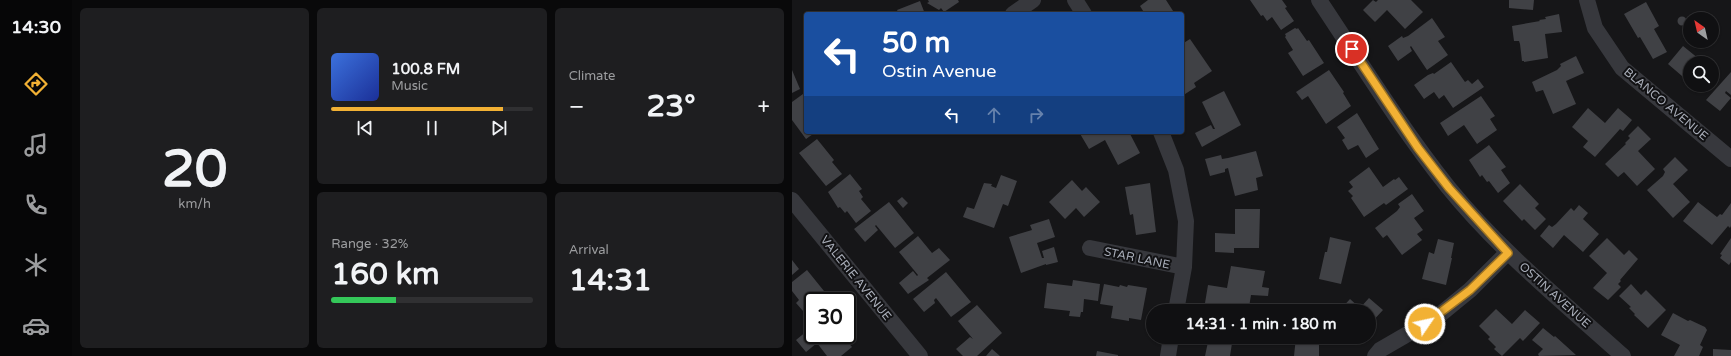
<!DOCTYPE html>
<meta charset="utf-8">
<style>
body{margin:0;font-family:"Varela Round",sans-serif;background:#1e1e20;color:#f1f3f6;height:100vh;display:flex;flex-direction:column;font-size:15px;white-space:nowrap}
*{box-sizing:border-box;margin:0}
p{font-size:13px;color:#9c9d9f}
.icon{flex:none;width:22px;height:22px;fill:none;stroke:currentColor;stroke-width:2;stroke-linecap:round;stroke-linejoin:round}
.map{position:relative;flex:1;overflow:hidden}
.details{display:flex;flex-direction:column;gap:8px;padding:8px;background:#09090a;width:720px}
.details>*{flex:none}
.hud{position:absolute;left:12px;top:12px;width:380px;height:122px;border-radius:4px;box-shadow:0 1px 3px #0004,0 0 0 1px #303032;background:#1a4fa0;color:#fff;overflow:hidden}
.needle{width:26px;rotate:326deg}
.buttons{position:absolute;left:891px;top:12px;display:grid;gap:8px}
.buttons a{display:grid;place-items:center;width:36px;height:36px;border-radius:50%;background:#101012;box-shadow:0 1px 3px #0004,0 0 0 1px #303032;font-size:20px}
.speed{position:absolute;left:12px;top:292px;display:flex;gap:8px;font-size:20px;font-weight:700;text-align:center}
.speed>*{display:grid;place-content:center;width:52px;height:52px;border-radius:50%;background:#101012;box-shadow:0 1px 3px #0004,0 0 0 1px #303032;line-height:1}
.speed .limit{border:2px solid #111;border-radius:6px;background:#fff;color:#111}
.pin{position:absolute;display:grid;place-items:center;width:34px;height:34px;color:#fff;margin:-17px;border:2px solid #fff;border-radius:50%;box-shadow:0 1px 4px #0007}
.me{position:absolute;width:44px;margin:-22px;rotate:56deg;stroke-linejoin:round;filter:drop-shadow(0 0 3px #0008)}
.turn{display:flex;align-items:center;gap:14px;height:84px;padding:0 12px;font-size:18px}
.turn .icon{width:52px;height:52px;stroke-width:2.5}
.turn b{display:block;font-size:28px;line-height:34px}
.lanes{display:flex;align-items:center;height:38px;padding:0 12px;background:#0003;justify-content:center;gap:20px;direction:ltr}
.lanes .off{opacity:.35}
.big{font-size:30px;font-weight:700;line-height:1.1}
.details .widget{flex:1;display:flex;flex-direction:column;justify-content:center;gap:6px;min-width:0;padding:0 14px;border-radius:6px;background:#1e1e20}
.details .dial{align-items:center;gap:0}
.dial b{font-size:52px;line-height:1}
.song{display:flex;align-items:center;gap:12px}
.cover{width:48px;height:48px;border-radius:6px;background:linear-gradient(135deg,hsl(220 70% 55%),hsl(230 70% 35%))}
.played{height:4px;border-radius:2px;background:linear-gradient(90deg,#f2b134 85%,#303032 85%)}
.keys{display:flex;justify-content:space-around;direction:ltr}
.heat{display:flex;justify-content:space-between;align-items:center;font-size:22px;direction:ltr}
.charge{height:6px;border-radius:3px;background:linear-gradient(90deg,#34c759 32%,#303032 0)}
.details .tiles{flex:1;display:grid;gap:8px;grid-template-columns:repeat(3,1fr)}
.widget:first-child{grid-row:span 2}
.trip{position:absolute;left:354px;top:304px;width:230px;height:40px;border-radius:20px;background:#101012;box-shadow:0 1px 3px #0004,0 0 0 1px #303032;font-weight:700;line-height:40px;text-align:center}
main{display:flex;flex:1;min-height:0}
.dock{display:flex;flex-direction:column;width:72px;justify-content:space-around;align-items:center;background:#060607;color:#9c9d9f}
.dock .icon{width:28px;height:28px}
.dock .active{color:#f2b134}
.dock b{font-size:18px;color:#f1f3f6}
.map>svg:first-child{display:block}
</style>
<main>
<nav class="dock">
<b>14:30</b>
<svg class="icon active" aria-label="directions" viewBox="0 0 24 24"><path d="M12 3l9 9-9 9-9-9zM9 14v-3h6M13 9l2 2-2 2"/></svg>
<svg class="icon" aria-label="music" viewBox="0 0 24 24"><path d="M9 18V5l10-2v13"/><circle cx="6" cy="18" r="3"/><circle cx="16" cy="16" r="3"/></svg>
<svg class="icon" aria-label="phone" viewBox="0 0 24 24"><path d="M5 4h4l2 5-3 2q2 4 5 5l2-3 5 2v4C11 20 4 13 5 4z"/></svg>
<svg class="icon" aria-label="climate" viewBox="0 0 24 24"><path d="M12 3v18M4 7l16 10M4 17L20 7"/></svg>
<svg class="icon" aria-label="car" viewBox="0 0 24 24"><path d="M5 17H2v-5l4-1 3-4h7l3 4 3 1v5h-3M9 17h6M6 11h13"/><circle cx="7" cy="17" r="2"/><circle cx="17" cy="17" r="2"/></svg>
</nav>
<section class="details">
<div class="tiles">
<div class="widget dial"><b>20</b><p>km/h</p></div>
<div class="widget">
<div class="song"><i class="cover"></i><div><b>100.8 FM</b><p>Music</p></div></div>
<div class="played"></div>
<div class="keys"><svg class="icon" aria-label="previous" viewBox="0 0 24 24"><path d="M18 5L8 12l10 7zM5 5v14"/></svg><svg class="icon" aria-label="pause" viewBox="0 0 24 24"><path d="M8 5v14M16 5v14"/></svg><svg class="icon" aria-label="next" viewBox="0 0 24 24"><path d="M6 5l10 7-10 7zM19 5v14"/></svg></div>
</div>
<div class="widget"><p>Climate</p>
<div class="heat"><a>−</a><b class="big">23°</b><a>+</a></div>
</div>
<div class="widget"><p>Range · 32%</p><b class="big">160 km</b><div class="charge"></div></div>
<div class="widget"><p>Arrival</p><b class="big">14:31</b></div>
</div>
</section>
<div class="map">
<svg width="939" height="356" viewBox="0 0 939 356">
<rect width="100%" height="100%" fill="#161618"/>
<path fill="#404145" d="M136,0H166L167,2L152,12L149,8L147,10L135,3L137,2Z
M356,0H374L383,14H353L348,6Z
M458,0H490L495,7L493,8L502,21L489,30L480,17L475,21L471,15L469,16Z
M581,0L584,2L586,0H619L631,12L613,29L595,10L583,22L571,10Z
M717,0H742L741,10L717,8Z
M128,1L133,14H107L105,10Z
M854,2L867,26L862,29L875,52L861,59L848,37L846,38L832,14Z
M767,14L770,32L753,34L756,58L732,62V61H730L728,44L727,41H722L720,26L748,21L747,20L754,19L753,17Z
M885.5 21a4.5 4.5 0 1 1 9 0a4.5 4.5 0 1 1-9 0Z
M640,18L653,37L646,41L656,55L635,70L619,46L618,47L620,51L606,61L596,46L610,36L611,38L616,36Z
M503,28L505,29L506,28L515,41L517,40L532,63L511,76L496,53L501,50L493,37L494,36L493,34Z
M398,39L420,71L402,83L404,87L390,96V74L391,73L390,44Z
M891,46L912,63H898L897,82L876,64Z
M784,56L792,73L774,81L784,104L761,114L751,90L744,92L740,82L765,70L769,66L768,64Z
M659,62L673,82L676,80L680,84L686,79L692,87L661,108L652,95L647,99L642,92L632,99L622,85L636,75L641,73L642,74Z
M0,70L8,89L0,93Z
M537,70L552,92L551,93L559,106L534,124L516,96L510,100L504,92Z
M939,72V95L934,91L933,93L939,98L928,111L914,100Z
M904,85H914L910,90Z
M432,91L449,125L410,147L403,133L419,125L421,129H423L410,102Z
M11,94L14,97V132H24L14,139L0,120V102Z
M689,96L703,116L698,119L705,130L685,144L672,125L656,136L648,123Z
M796,108L813,123L826,108L840,120L831,131L828,129L803,157L791,147L796,141L780,127Z
M565,113L587,149L574,158L566,145L556,150L550,140L553,138L545,127Z
M846,126L859,139L846,151L863,169L845,186L832,172L826,177L813,164L834,144L833,143L838,138L836,136Z
M287,132H337L348,153L326,165L313,140L297,149Z
M25,139L42,160L40,162L50,174L34,186L7,153Z
M697,145L714,167L709,170L718,183L706,193L697,181L695,182L690,175L688,177L677,160Z
M464,151L471,176L464,178L466,190L443,196L436,168L433,169V172L418,176L413,159L429,155L430,159L436,158Z
M883,157L896,170L881,184L898,202L881,218L855,190L871,176L873,172L871,169Z
M577,167L591,187L602,179L603,180L607,177L616,189L594,205L592,203L572,217L559,198L561,196L556,191L561,187L557,182Z
M58,174L70,189L67,191L71,197L69,199L79,211L64,223L55,211L53,213L48,207L46,208L36,192Z
M209,175L225,181L216,206L211,204L202,228L171,217L175,207L182,209L192,183L200,184L199,186L204,188Z
M280,180L290,191L294,187L308,202L292,217L284,208L273,219L257,202Z
M358,183L364,232L344,235L341,214L338,215L333,187Z
M728,184L747,204L743,208L754,219L743,230L732,219L730,221L711,201Z
M620,194L632,211L622,218L631,230L625,234L630,240L610,255L595,235L591,238L583,228L605,211L608,207L606,204Z
M110,197L116,203L111,208L105,201Z
M97,202L122,233L103,248L84,225L83,226L86,230L73,242L62,229Z
M906,202L925,217L928,214L930,215L939,203V226L938,228L936,226L920,245L891,221Z
M787,205L796,213L791,219L807,234L791,252L772,235L761,248L748,236L757,225L760,227L764,224L779,208L782,211Z
M443,209H468L467,248H442V253L423,252V233L443,234Z
M257,219L263,237L245,243L250,258H252L250,251L262,247L266,262L254,265V264L229,273L217,237L240,230L238,225Z
M126,236L140,253L147,248L158,260L135,278L137,280L116,294L107,283L121,271L125,276L126,275L107,252Z
M538,237L559,242L549,284L527,279L533,252H535Z
M815,238L832,255L837,250L846,259L828,280L829,281L826,284L829,287L816,300L801,288L815,273L797,256Z
M939,238V262L937,265L928,258L930,255L928,254Z
M646,239L662,243L659,258H660L654,285L630,279L637,252L642,254Z
M0,260L7,269L0,275Z
M439,266L473,271L470,287L477,288L476,296L459,295L457,307L437,304H431V306L413,303L416,285L435,288Z
M15,270L32,291L30,292L37,301H21V312L16,306L11,311L4,303L7,300L0,291V282Z
M154,272L179,302L159,317L144,298L142,300L143,303L132,312L121,299Z
M281,280L308,284L306,301L292,299L291,312H289L288,317L277,316L278,311L252,308L255,283L280,286Z
M312,284L327,287L328,285L335,287L336,285L355,288L349,320L337,318V321L319,318L321,306L308,304Z
M839,284L849,295L854,290L874,310L856,328L842,315L843,314L837,308L839,307L827,296Z
M577,298L591,310L577,325V311H547L558,299L568,308Z
M185,305L210,333L185,356H171L164,349L178,337L181,339L166,321Z
M704,309L720,324L733,310L748,323L731,341L728,338L710,356L702,349L704,347L696,339L698,337L687,326Z
M881,313L896,321L898,320L913,327L915,330L908,345L911,347L907,356H882L888,345L869,335Z
M21,326V335H50L60,347L49,356H35L25,343L14,352L4,340Z
M751,328L762,337L763,336L784,355L747,356L746,354L751,349L740,340Z
M417,337H441L438,356H413Z
M504,337H514V342L527,343V356H502Z
M542,337H557L551,345Z
M200,349L208,356H194Z
M921,349L939,350V356H921Z
M305,351L326,355V356H304Z"/>
<g fill="none" stroke-linecap="round" stroke-linejoin="round">
<path stroke="#37383d" stroke-width="16" d="M283,0L292,14
M527,0C569,63 609,128 656,187C707,250 771,302 831,356
M795,0L803,28L830,68L939,159
M221,14L241,0
M369,132L384,170L394,221L392,267L384,311
M0,200L128,356
M298,248L392,267
M376,356L379,337
M583,356L588,350L645,317L678,290L715,253"/>
</g>
<g fill="none" stroke-linecap="round" stroke-linejoin="round">
<g stroke="#9d7322" stroke-width="10">
<path id="route" d="M560,49L626,148L657,188L716,253L678,290L633,324"/>
</g>
<use href="#route" stroke="#f2b134" stroke-width="7"/>
</g>
<g text-anchor="middle" stroke-width="4" stroke-linejoin="round" paint-order="stroke">
<g font-size="12" fill="#a8adb8" stroke="#111113">
<text transform="translate(874 104) rotate(40)" y="4">BLANCO AVENUE</text>
<text transform="translate(345 258) rotate(12)" y="4">STAR LANE</text>
<text transform="translate(64 278) rotate(51)" y="4">VALERIE AVENUE</text>
<text transform="translate(763 295) rotate(42)" y="4">OSTIN AVENUE</text>
</g>
</g>
</svg>
<div class="buttons">
<a><svg class="needle" viewBox="-14 -14 28 28"><path d="M0-13l5 13h-10z" fill="#e53935"/><path d="M0 13l5-13h-10z" fill="#9c9d9f"/></svg></a>
<a><svg class="icon" aria-label="search" viewBox="0 0 24 24"><circle cx="10" cy="10" r="6"/><path d="M15 15l6 6"/></svg></a>
</div>
<div class="speed"><div class="limit">30</div></div>
<div class="pin" style="left:560px;top:49px;background:#d93025"><svg class="icon" aria-label="arrive" viewBox="0 0 24 24"><path d="M6 21V4h12l-3 4 3 4H6"/></svg></div>
<svg class="me" style="left:633px;top:324px" viewBox="-20 -20 40 40"><circle r="17" fill="#f2b134" stroke="#fff" stroke-width="3"/><path d="M0-11L8 9 0 5-8 9z" fill="#fff"/></svg>
<div class="trip">14:31 · 1 min · 180 m</div>
<div class="hud">
<div class="turn"><svg class="icon" aria-label="left" viewBox="0 0 24 24"><path d="M17 20v-9H6M10 6l-5 5 5 5"/></svg><div><b>50 m</b>Ostin Avenue</div></div>
<div class="lanes"><svg class="icon" aria-label="left" viewBox="0 0 24 24"><path d="M17 20v-9H6M10 6l-5 5 5 5"/></svg><svg class="icon off" aria-label="ahead" viewBox="0 0 24 24"><path d="M12 20V5M6 11l6-6 6 6"/></svg><svg class="icon off" aria-label="right" viewBox="0 0 24 24"><path d="M7 20v-9h11M14 6l5 5-5 5"/></svg></div>
</div>
</div>
</main>
